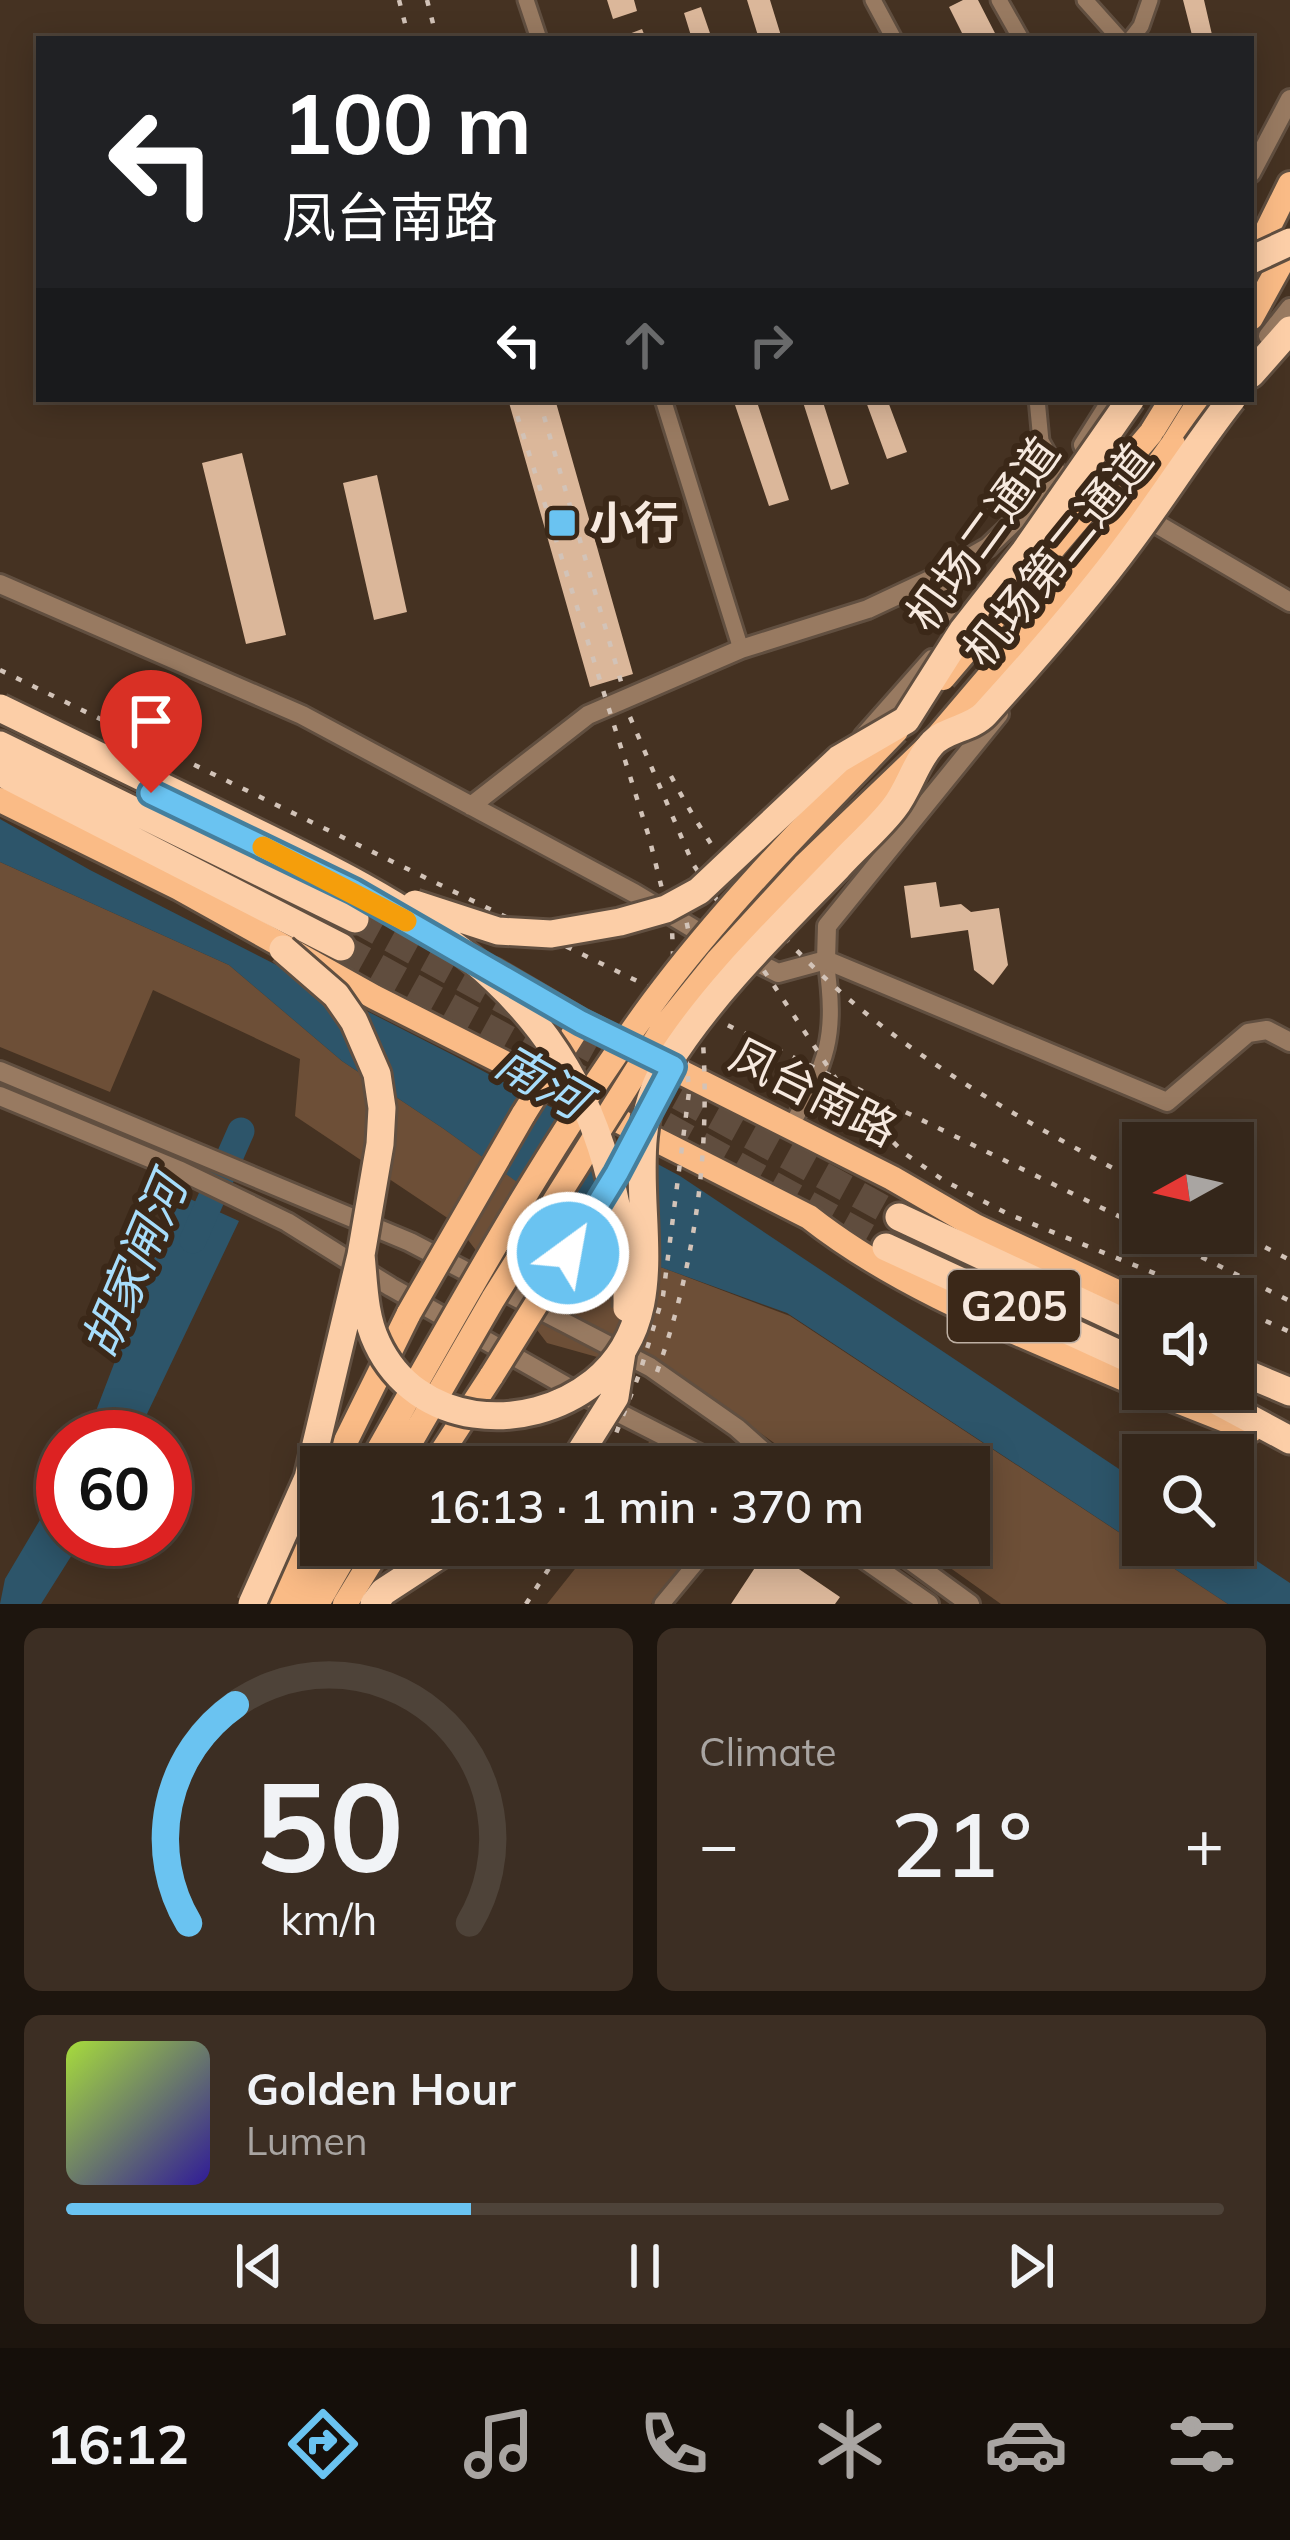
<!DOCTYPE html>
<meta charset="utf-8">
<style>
body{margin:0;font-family:Mulish,"Noto Sans SC",sans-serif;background:#3c2e23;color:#f1f3f6;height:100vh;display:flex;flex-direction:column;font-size:45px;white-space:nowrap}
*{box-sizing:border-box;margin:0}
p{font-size:39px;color:#a9a5a2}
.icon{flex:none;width:66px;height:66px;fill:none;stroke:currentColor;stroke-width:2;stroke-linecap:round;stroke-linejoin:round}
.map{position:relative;height:1604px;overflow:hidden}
.drawer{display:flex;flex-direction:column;gap:24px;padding:24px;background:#1d150e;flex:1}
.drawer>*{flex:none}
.top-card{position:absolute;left:36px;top:36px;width:1218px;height:366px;border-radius:0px;box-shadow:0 6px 30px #0003,0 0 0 3px #4e4339;background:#202124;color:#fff;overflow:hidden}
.needle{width:78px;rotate:262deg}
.buttons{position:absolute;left:1122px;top:1122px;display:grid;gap:24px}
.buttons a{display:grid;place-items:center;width:132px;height:132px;border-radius:0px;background:#34261a;box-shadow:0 6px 30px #0003,0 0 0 3px #4e4339;font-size:60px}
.speed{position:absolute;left:36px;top:1410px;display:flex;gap:24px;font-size:60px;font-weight:700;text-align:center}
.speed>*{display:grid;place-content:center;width:156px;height:156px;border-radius:50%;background:#34261a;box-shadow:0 6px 30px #0003,0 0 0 3px #4e4339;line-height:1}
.speed .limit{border:18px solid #d22;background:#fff;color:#111}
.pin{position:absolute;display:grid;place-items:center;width:102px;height:102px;color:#fff;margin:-123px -51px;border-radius:50% 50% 50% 0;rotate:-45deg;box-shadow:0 0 12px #0007}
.pin .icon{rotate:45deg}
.me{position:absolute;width:132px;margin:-66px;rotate:32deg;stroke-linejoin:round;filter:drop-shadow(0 0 9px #0008)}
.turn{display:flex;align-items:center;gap:42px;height:252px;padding:0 48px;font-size:54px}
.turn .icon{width:156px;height:156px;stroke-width:2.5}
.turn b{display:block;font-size:84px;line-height:102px}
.lanes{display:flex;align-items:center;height:114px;padding:0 48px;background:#0003;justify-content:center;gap:60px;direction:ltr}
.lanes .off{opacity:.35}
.big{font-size:90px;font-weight:600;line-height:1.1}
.drawer .widget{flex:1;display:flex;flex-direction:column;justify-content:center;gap:18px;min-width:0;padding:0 42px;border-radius:18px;background:#3c2e23}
.drawer .dial{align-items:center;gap:0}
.dial svg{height:312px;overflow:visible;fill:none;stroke:#4e4339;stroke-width:7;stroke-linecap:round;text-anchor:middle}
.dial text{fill:#f1f3f6;stroke:none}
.song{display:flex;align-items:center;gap:36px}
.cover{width:144px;height:144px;border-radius:18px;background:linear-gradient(135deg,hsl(80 70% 55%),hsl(250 70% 35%))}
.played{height:12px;border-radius:6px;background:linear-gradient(90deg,#6ac3f1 35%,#4e4339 35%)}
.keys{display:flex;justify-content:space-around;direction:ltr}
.heat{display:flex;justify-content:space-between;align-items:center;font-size:66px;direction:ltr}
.drawer .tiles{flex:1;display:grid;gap:24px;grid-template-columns:1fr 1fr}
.widget:last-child{grid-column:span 2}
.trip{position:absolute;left:300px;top:1446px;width:690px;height:120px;border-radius:0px;background:#34261a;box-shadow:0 6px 30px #0003,0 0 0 3px #4e4339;font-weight:600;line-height:120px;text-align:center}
.tabs{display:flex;height:192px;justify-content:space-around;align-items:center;background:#150f0a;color:#a9a5a2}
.tabs .icon{width:84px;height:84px}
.tabs .active{color:#6ac3f1}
.tabs b{font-size:54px;color:#f1f3f6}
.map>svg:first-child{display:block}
</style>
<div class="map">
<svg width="1290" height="1604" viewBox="0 0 1290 1604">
<rect width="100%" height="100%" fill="#453222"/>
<path fill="#6d4f37" d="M0,862L229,965L342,1061L444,1129L608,1247L790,1316L1228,1604H1001L918,1545H969V1467H808L690,1383L547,1343L455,1223L295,1116L300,1059L153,990L110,1092L0,1047Z
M655,1429L704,1467H637Z
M594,1545H701L651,1604H547Z"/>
<path fill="#2d556a" d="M0,819L90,870L453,1055L680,1176L1143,1485V1545H1233L1290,1583V1604H1228L787,1313L608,1248L444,1129L342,1061L229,965L0,862Z
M179,1194L239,1221L136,1437H86Z
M63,1481V1539H82L41,1604H0L5,1579Z"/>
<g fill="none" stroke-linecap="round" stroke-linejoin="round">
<path stroke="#2d556a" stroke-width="27" d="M193,1240L241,1131"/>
</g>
<path fill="#dbb79a" d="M607,0H634L637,11L613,19Z
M747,0H770L782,39H759Z
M963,0H978L998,39H965L949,7Z
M1183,0H1204L1213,39H1193Z
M701,7L712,39H692L684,13Z
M642,29L646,39H616Z
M508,399H555L633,674L590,687Z
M733,399H756L789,500L769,506Z
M802,399H822L849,484L831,490Z
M865,399H887L907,452L887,459Z
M242,453L286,635L246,644L202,463Z
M377,475L407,612L374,620L343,483Z
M936,882L940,907L961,904L971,912L999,908L1008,965L993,985L974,970L968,930L911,938L904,886Z
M768,1548L840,1597L835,1604H731Z"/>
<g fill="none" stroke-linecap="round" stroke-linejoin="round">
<path stroke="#604d3e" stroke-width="27" stroke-dasharray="27 14" stroke-linecap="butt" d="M355,919L899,1217
M341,947L886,1247"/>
<g stroke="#614f40" stroke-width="21">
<path id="minor" d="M526,0L539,39
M873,0L894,39
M999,0L1021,39
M1085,0L1120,39
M1131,39L1141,26L1150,0
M663,399L741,649
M1037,399L1041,441L1061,477
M790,1128C828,1060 837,1038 826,960
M662,1604L711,1545"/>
</g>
<g stroke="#614f40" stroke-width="24">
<path id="tertiary" d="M1251,173L1290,99
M1268,336L1290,308
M1083,445L1112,399
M932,579L957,631
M0,584L302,715L634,893L714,941
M863,737L932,659
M471,806L588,715L741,649L868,609L932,579L988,547L1061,477L1143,516L1290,602
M744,956L778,973L826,960
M826,960L827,926L999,714
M826,960L1167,1102L1248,1033L1267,1030L1290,1042
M0,1071L410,1242L650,1367L737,1428L781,1467
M0,1096L181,1171L287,1222L391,1287L566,1386L725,1467
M844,1545L929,1604
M889,1545L970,1604"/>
</g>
<g stroke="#614f40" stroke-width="30">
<path id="primary" d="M1251,263L1290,184
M1251,318L1290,247
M1151,433L1172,399
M1173,444L1201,399
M0,800L179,888L374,997L809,1217C907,1294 1029,1337 1143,1387
M494,971L581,1022L892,1178L975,1226L1143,1304
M523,1115L581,1022
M618,1173L643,1121
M1147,1389L1251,1430
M333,1467L409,1313
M432,1467L492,1375
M268,1604L321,1491
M291,1604L325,1545
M317,1604L351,1545
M345,1604L381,1545"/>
</g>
<g stroke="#614f40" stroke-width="33">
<path id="trunk" d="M1251,374L1290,330
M0,745L355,919
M0,772L341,947
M899,1217L1143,1331
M886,1247L1143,1365
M1233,1368L1290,1392
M1195,1389L1290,1440
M374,1604L383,1592L455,1545"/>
</g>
<use href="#minor" stroke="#987a61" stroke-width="15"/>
<use href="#tertiary" stroke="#987a61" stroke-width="18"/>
<use href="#primary" stroke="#fabb86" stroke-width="24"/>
<use href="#trunk" stroke="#fccea7" stroke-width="27"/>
<path stroke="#d2c3b8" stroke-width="4.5" stroke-dasharray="6 12" stroke-linecap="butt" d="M399,0L409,39
M427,0L437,39
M512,399L649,837L672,929L674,980L685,1037L689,1092L663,1296L640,1372L603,1467
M539,399L624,692
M0,670L1143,1228
M630,717L693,864L846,1094L904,1153L943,1180L1008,1214L1218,1299
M671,776C781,985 941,1078 1143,1184
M1233,1231L1290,1260
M1153,1233L1290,1301
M1233,1306L1290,1332
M657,1372C710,1223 719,1061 683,906
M526,1604L564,1545"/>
<g stroke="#614f40" stroke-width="30" stroke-linecap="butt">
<path id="primary-bridge" d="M943,678L1151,433
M409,1313L523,1115
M492,1375L618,1173
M369,1467C458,1310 546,1147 653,1002C725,905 812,818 896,731
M396,1467L493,1299L664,1027L718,960L804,866L933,742L1095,552L1173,444"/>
</g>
<g stroke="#614f40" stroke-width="33" stroke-linecap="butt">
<path id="trunk-bridge" d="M1251,260L1290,242
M0,708C80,747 159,785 239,824C409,906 563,981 611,1182C621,1224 628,1265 627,1308
M415,904L498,931L551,934L620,922L666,909L699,891L839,759L906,720L963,630L1025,551L1131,399
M361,1255C364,1284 364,1316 377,1343C416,1427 526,1436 594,1382C694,1301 604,1165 666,1066C712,992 778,929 838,867C856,847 878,829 894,808C909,789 915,763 931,745C944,729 971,729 985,714C1035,659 1087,600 1131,540C1166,493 1196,445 1232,399
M571,1467L615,1397L622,1352
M252,1604L308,1478L361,1255L380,1144L382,1108L377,1074L354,1021L336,995L283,949"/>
</g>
<use href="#primary-bridge" stroke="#fabb86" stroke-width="24"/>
<use href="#trunk-bridge" stroke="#fccea7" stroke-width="27"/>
</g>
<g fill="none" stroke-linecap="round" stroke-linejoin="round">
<g stroke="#457f9d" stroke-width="30">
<path id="route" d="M151,793L354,891L581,1022L673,1067L617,1173L568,1253"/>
</g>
<use href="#route" stroke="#6ac3f1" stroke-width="21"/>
<path stroke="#f59e0b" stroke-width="21" d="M263,847L406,921"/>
</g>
<rect fill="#6ac3f1" stroke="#3b2818" stroke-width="4.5" x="547" y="508" width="30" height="30" rx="6"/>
<g text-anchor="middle" stroke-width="12" stroke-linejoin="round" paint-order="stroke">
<rect fill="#3b2818" stroke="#beafa3" stroke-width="3" x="948" y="1270" width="132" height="72" rx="9"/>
<g font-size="42" font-weight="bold" fill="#f6e9df">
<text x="1014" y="1321">G205</text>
</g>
<g font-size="45" font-weight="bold" fill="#f6e9df" stroke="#3b2818" text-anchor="start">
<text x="589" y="539">小行</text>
</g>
<g font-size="45" fill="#f6e9df" stroke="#3b2818">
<text transform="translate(983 534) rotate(-54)" y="16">机场二通道</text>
<text transform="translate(1058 555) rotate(-51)" y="16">机场第二通道</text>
<text transform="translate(814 1092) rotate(27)" y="16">凤台南路</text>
</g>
<g font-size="48" font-style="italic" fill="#a7ddfb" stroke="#3b2818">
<text transform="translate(542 1081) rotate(30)" y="17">南河</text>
<text transform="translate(134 1266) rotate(-67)" y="17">胡家闸河</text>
</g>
</g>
</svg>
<div class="buttons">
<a><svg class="needle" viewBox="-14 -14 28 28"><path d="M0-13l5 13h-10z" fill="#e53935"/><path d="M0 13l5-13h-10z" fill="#a9a5a2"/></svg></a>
<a><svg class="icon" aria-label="sound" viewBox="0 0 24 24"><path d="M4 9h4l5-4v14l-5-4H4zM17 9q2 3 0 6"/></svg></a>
<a><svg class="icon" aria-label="search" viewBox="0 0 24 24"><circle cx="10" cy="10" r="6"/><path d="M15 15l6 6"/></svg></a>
</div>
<div class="speed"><div class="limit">60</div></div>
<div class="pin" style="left:151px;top:793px;background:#d93025"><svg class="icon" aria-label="arrive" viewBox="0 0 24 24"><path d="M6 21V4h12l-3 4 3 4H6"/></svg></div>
<svg class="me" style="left:568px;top:1253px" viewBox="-20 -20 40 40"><circle r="17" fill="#6ac3f1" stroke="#fff" stroke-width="3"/><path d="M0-11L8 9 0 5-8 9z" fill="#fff"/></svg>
<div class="trip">16:13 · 1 min · 370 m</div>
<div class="top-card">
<div class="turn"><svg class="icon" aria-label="left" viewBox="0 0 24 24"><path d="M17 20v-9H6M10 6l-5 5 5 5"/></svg><div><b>100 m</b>凤台南路</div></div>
<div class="lanes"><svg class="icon" aria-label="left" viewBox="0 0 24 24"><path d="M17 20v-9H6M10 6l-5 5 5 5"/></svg><svg class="icon off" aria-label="ahead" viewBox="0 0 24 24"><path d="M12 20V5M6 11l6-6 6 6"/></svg><svg class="icon off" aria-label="right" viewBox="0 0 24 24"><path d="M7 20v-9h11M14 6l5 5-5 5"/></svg></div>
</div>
</div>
<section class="drawer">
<div class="tiles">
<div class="widget dial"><svg viewBox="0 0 100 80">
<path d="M14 69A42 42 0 1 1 86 69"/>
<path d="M14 69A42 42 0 0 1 26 13" stroke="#6ac3f1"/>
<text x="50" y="56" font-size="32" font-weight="700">50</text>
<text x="50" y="72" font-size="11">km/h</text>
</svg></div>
<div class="widget"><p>Climate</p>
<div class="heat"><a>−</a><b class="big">21°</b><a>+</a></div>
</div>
<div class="widget">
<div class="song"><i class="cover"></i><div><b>Golden Hour</b><p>Lumen</p></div></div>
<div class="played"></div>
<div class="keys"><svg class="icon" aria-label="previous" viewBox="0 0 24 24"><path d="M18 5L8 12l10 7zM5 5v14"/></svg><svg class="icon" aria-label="pause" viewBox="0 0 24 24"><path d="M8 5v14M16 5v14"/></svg><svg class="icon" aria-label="next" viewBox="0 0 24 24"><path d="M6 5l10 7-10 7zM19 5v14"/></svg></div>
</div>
</div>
</section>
<nav class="tabs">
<b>16:12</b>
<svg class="icon active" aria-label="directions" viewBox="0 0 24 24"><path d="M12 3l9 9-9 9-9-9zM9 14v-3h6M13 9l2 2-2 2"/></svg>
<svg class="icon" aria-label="music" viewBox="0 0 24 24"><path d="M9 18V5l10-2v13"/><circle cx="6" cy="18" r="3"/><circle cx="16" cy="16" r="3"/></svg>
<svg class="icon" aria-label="phone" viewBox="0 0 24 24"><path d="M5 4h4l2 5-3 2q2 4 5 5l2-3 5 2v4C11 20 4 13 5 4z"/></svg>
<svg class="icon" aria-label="climate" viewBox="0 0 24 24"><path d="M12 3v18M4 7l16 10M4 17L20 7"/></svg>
<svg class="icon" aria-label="car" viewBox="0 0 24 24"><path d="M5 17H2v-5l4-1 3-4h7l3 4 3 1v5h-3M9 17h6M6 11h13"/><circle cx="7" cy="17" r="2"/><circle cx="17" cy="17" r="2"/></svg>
<svg class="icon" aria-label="filters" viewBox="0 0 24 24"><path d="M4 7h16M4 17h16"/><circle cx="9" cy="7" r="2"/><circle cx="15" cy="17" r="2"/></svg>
</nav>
